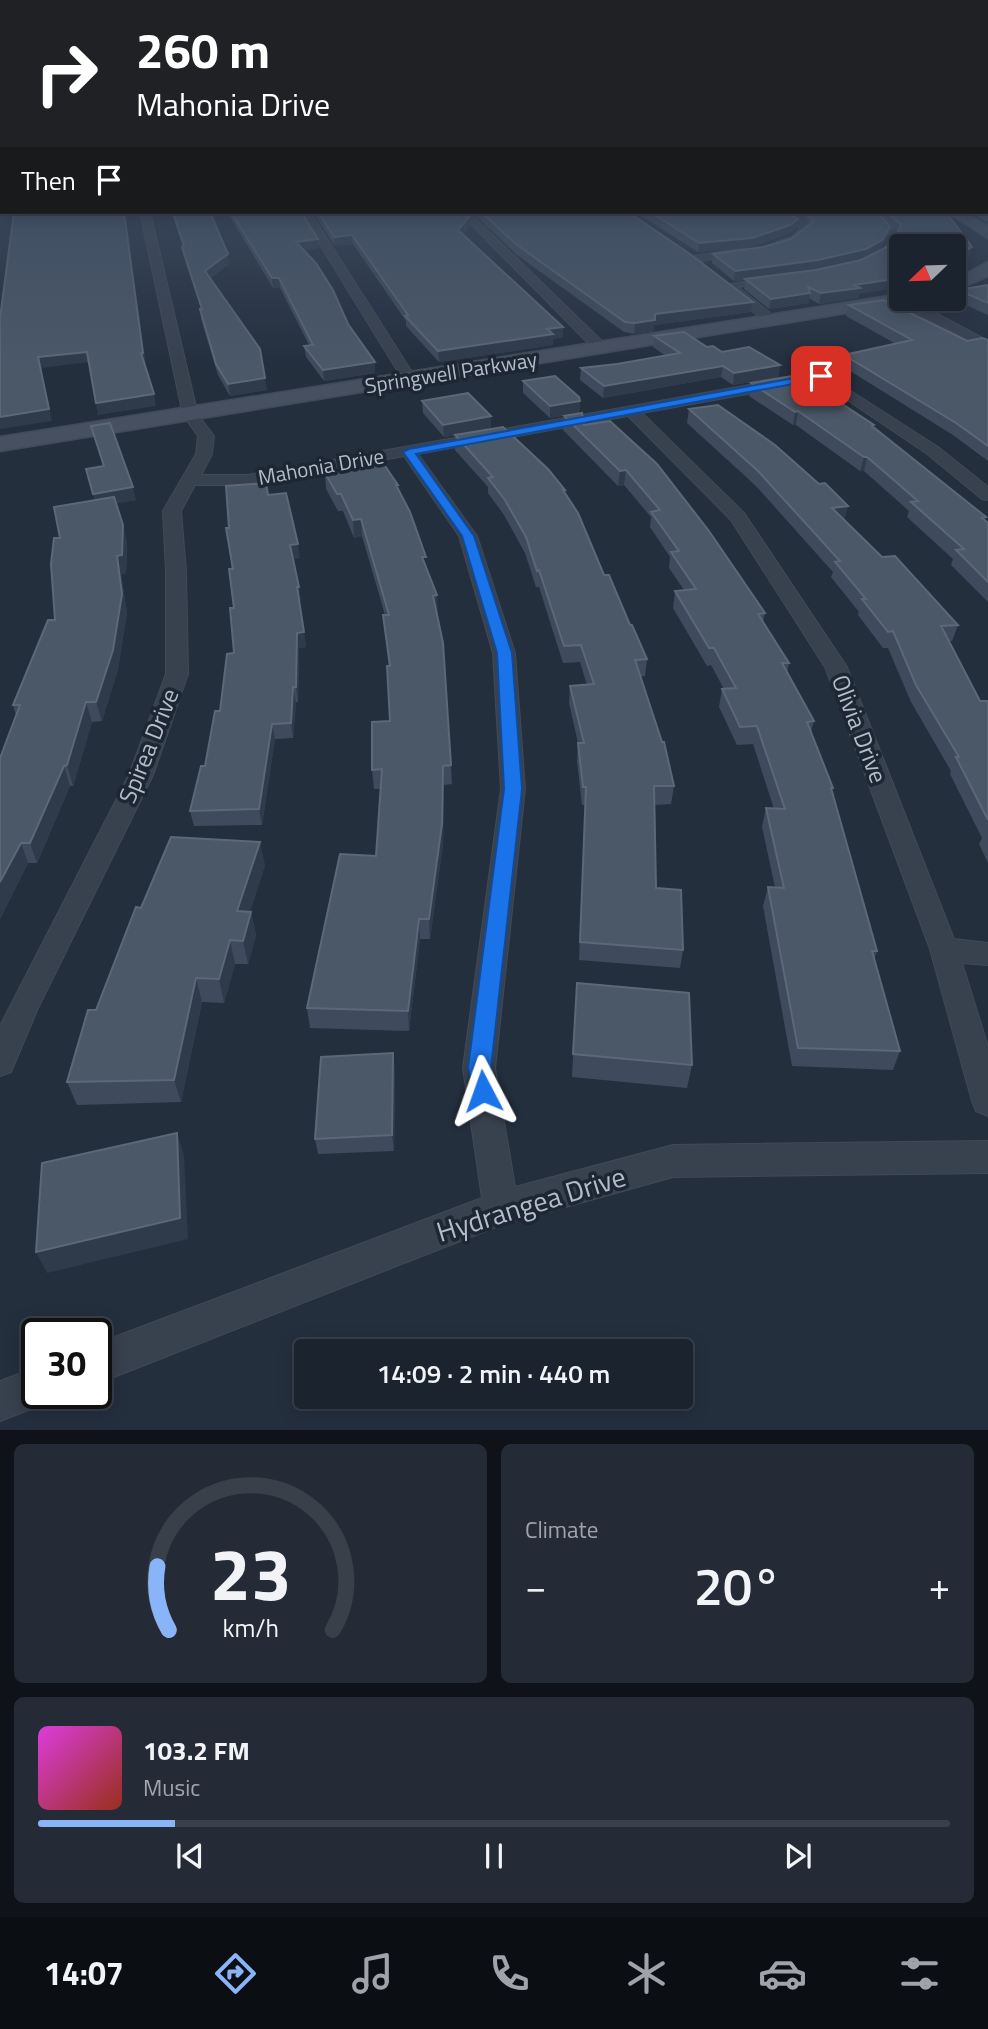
<!DOCTYPE html>
<meta charset="utf-8">
<style>
body{margin:0;font-family:"Titillium Web",sans-serif;background:#242b36;color:#f1f3f6;height:100vh;display:flex;flex-direction:column;font-size:26px;white-space:nowrap}
*{box-sizing:border-box;margin:0}
p{font-size:23px;color:#a0a4aa}
.icon{flex:none;width:38px;height:38px;fill:none;stroke:currentColor;stroke-width:2;stroke-linecap:round;stroke-linejoin:round}
.map{position:relative;height:1430px;overflow:hidden}
.panel{display:flex;flex-direction:column;gap:14px;padding:14px;background:#0f1319;flex:1}
.panel>*{flex:none}
.banner{position:absolute;left:0px;top:0px;width:989px;height:214px;box-shadow:0 4px 18px #0003,0 0 0 2px #39404a;background:#202124;color:#fff;overflow:hidden}
.needle{width:46px;rotate:247deg}
.controls{position:absolute;left:889px;top:234px;display:grid;gap:14px}
.controls a{display:grid;place-items:center;width:77px;height:77px;border-radius:7px;background:#1b232e;box-shadow:0 4px 18px #0003,0 0 0 2px #39404a;font-size:35px}
.speed{position:absolute;left:21px;top:1318px;display:flex;gap:14px;font-size:35px;font-weight:700;text-align:center}
.speed>*{display:grid;place-content:center;width:91px;height:91px;border-radius:50%;background:#1b232e;box-shadow:0 4px 18px #0003,0 0 0 2px #39404a;line-height:1}
.speed .limit{border:4px solid #111;border-radius:10px;background:#fff;color:#111}
.pin{position:absolute;display:grid;place-items:center;width:60px;height:60px;color:#fff;margin:-30px;border-radius:14px;box-shadow:0 4px 10px #0006}
.me{position:absolute;width:77px;margin:-38px;rotate:356deg;stroke-linejoin:round;filter:drop-shadow(0 0 5px #0008)}
.turn{display:flex;align-items:center;gap:24px;height:147px;padding:0 21px;font-size:32px}
.turn .icon{width:91px;height:91px;stroke-width:2.5}
.turn b{display:block;font-size:49px;line-height:60px}
.then{display:flex;align-items:center;height:66px;padding:0 21px;background:#0003;gap:14px;font-size:26px}
.big{font-size:52px;font-weight:600;line-height:1.1}
.panel .card{flex:1;display:flex;flex-direction:column;justify-content:center;gap:10px;min-width:0;padding:0 24px;border-radius:10px;background:#242b36}
.panel .dial{align-items:center;gap:0}
.dial svg{height:182px;overflow:visible;fill:none;stroke:#39404a;stroke-width:7;stroke-linecap:round;text-anchor:middle}
.dial text{fill:#f1f3f6;stroke:none}
.song{display:flex;align-items:center;gap:21px}
.cover{width:84px;height:84px;border-radius:10px;background:linear-gradient(135deg,hsl(300 70% 55%),hsl(10 70% 35%))}
.played{height:7px;border-radius:4px;background:linear-gradient(90deg,#8ab4f8 15%,#39404a 15%)}
.keys{display:flex;justify-content:space-around;direction:ltr}
.heat{display:flex;justify-content:space-between;align-items:center;font-size:38px;direction:ltr}
.panel .tiles{flex:1;display:grid;gap:14px;grid-template-columns:1fr 1fr}
.card:last-child{grid-column:span 2}
.trip{position:absolute;left:294px;top:1339px;width:399px;height:70px;border-radius:7px;background:#1b232e;box-shadow:0 4px 18px #0003,0 0 0 2px #39404a;font-weight:600;line-height:70px;text-align:center}
.tabs{display:flex;height:112px;justify-content:space-around;align-items:center;background:#0b0e12;color:#a0a4aa}
.tabs .icon{width:49px;height:49px}
.tabs .current{color:#8ab4f8}
.tabs b{font-size:32px;color:#f1f3f6}
.map>svg:first-child{display:block}
</style>
<div class="map">
<svg width="988" height="1431" viewBox="0 0 988 1431">
<rect width="100%" height="100%" fill="#242f3e"/>
<g fill="none" stroke-linecap="round" stroke-linejoin="round">
<g stroke="#414a57" stroke-width="3">
<path id="lane" d="M862,212C877,212 889,225 897,236L895,245L883,256L878,255L889,244L891,236L884,226Z
M761,279L763,282L729,288L726,286Z"/>
</g>
<g stroke="#414a57" stroke-width="2">
<path id="street" d="M2,188V194L0,195V189Z
M140,212H150L198,415L214,436L212,454L201,475H248L821,372L938,447L988,487V500L982,499L926,453L819,381L642,413L744,513L847,667L954,939L988,943V965L962,963L988,1047V1116L976,1111L972,1101L930,949L825,667L731,520L628,416L418,454L477,536L515,653L525,789L495,1068L515,1187L673,1145L988,1141V1173L673,1177L501,1225L96,1384V1344L482,1198L463,1068L501,789L493,653L459,536L404,456L248,485H195L181,511L186,572L188,674L153,775L38,1008L11,1072L0,1076V1026L129,775L166,674V572L163,511L196,454L198,436L183,415Z
M300,212H310L417,380L415,383H405L403,380Z
M459,212H469L606,345V351H596Z
M778,212C793,211 803,215 810,229L800,241L777,246V242L792,237L800,229L797,223Z
M744,248L748,249V253L695,262L689,259L695,256Z
M726,284H734L775,317V323H767L726,290Z
M895,296L909,299L988,341V350L895,302Z
M37,1367V1393H54L51,1401L0,1421V1381Z"/>
</g>
<g stroke="#414a57" stroke-width="3">
<path id="secondary" d="M947,212H964L988,226V238Z
M988,262V276L954,291V280Z
M901,294V299H910L907,303L0,451V437Z"/>
</g>
<use href="#lane" fill="#38414e" fill-rule="evenodd"/>
<use href="#street" fill="#38414e" fill-rule="evenodd"/>
<use href="#secondary" fill="#465061" fill-rule="evenodd"/>
</g>
<path fill="#3f4b5c" fill-rule="evenodd" d="M987,164H988V223L969,212H987Z
M173,212L212,217L229,264L210,278L267,390L230,396L218,375L201,319L200,309H201L184,257L182,247H183L174,220Z
M227,212H301L318,239L319,248L304,250L375,373L324,381L306,357L304,346L309,345L280,288H273Z
M313,212H464L469,217V226L463,234L563,337L553,339V345L439,362L406,326V321L353,244L335,246Z
M472,212H628L753,302L751,312L654,325V331L634,334L624,332L517,255Z
M635,212H787L798,219L797,227L788,234L751,247L698,252Z
M795,212H946L972,247L970,256L954,264V247L859,294L858,298L819,304L809,298V303L769,309L744,289L745,280L734,281L712,263L713,254L763,247L791,239L809,225L806,219ZM884,220L898,233L893,244L861,260L806,271L864,259L880,249L888,236Z
M988,285V315L955,300L958,290Z
M849,305L967,341L988,340V461L953,435L842,366L844,355L896,344L846,316Z
M654,336L707,347L780,365L778,377L733,385L721,377L603,398L580,380L581,368L617,364L666,356L653,347Z
M523,381L580,401L579,413L550,418L523,393Z
M751,383L874,425V428L986,517L985,521L988,523V602L951,565L953,559L907,517L909,511L864,471H860L796,425H793L749,396Z
M422,401L491,416V429L444,437L423,413Z
M689,409L819,484L848,506L844,520L882,557L958,625L952,641H949L980,701H988V863L979,844L982,838L950,774L951,771L911,702L888,648H883L858,615L859,612L831,577L833,572L756,486L687,423Z
M564,416L584,425L765,613L763,622L789,663L787,673L814,721L811,732L833,788L832,792L877,951L874,960L900,1051L893,1070L792,1066L763,906L768,887H775L762,827L766,808L774,809L753,744L737,745L719,707L722,689H724L711,665L707,666L673,608L675,591L684,590L669,568L670,557L650,527L651,517L624,485L618,486L563,430Z
M91,426L136,500L116,503L127,543L126,573L121,574L127,613L118,669L102,721L92,722L73,786H70L37,863H28L0,919L16,716L13,705L55,620L60,538L95,500L86,469L103,466Z
M455,435L565,490V494L604,575L647,659L645,676L640,677L674,786L671,804L655,805L656,888L683,950L680,968L579,960L585,805H582L577,761L578,743L569,703L570,686L587,685L580,662L563,663L539,587H536L525,553L504,515L488,493V487L455,450Z
M325,473L398,490L437,595V613L451,765L452,784L444,785L443,844L430,939H420L409,1031L310,1028L307,1008L376,856L381,789H374L372,770L390,721L389,666L383,615H385L362,536L354,538L343,511H338L326,489Z
M268,495L300,558L293,559L301,601H299L306,647L299,648L298,702H296L293,738L275,739L262,825L194,826L190,811L205,766L220,711L234,653V608L229,528Z
M265,865L250,912H251L256,935L248,964H235L224,1003L202,1002L181,1102L77,1105L67,1082L96,1010L141,908Z
M577,983L692,1065L687,1088L572,1077Z
M395,1069L394,1151L318,1154L315,1139Z"/>
<path fill="#2f3b4b" d="M124,212L146,363L143,364L141,353Z
M209,212H223L210,218Z
M469,217V226L458,239V230Z
M798,219L797,227L788,234L751,247L698,252L699,243Z
M890,227L888,236L880,249L864,259L817,270L734,281L735,271Z
M352,235L353,244L335,246L334,237Z
M318,239L319,248L297,251L296,242Z
M972,247L970,256L954,264V256Z
M228,254L229,264L206,280L205,271Z
M272,278H279L280,288H273Z
M901,278V287L859,294L858,298L819,304L821,293L854,285Z
M810,293L809,303L769,309L771,299Z
M753,302L751,312L654,325V331L634,334L635,323L655,314Z
M563,327V337L553,339V345L439,362L438,351Z
M87,352L89,362L41,368L52,421L0,429V417L38,357Z
M375,362V373L324,381L323,370Z
M780,365L778,377L733,385L734,373Z
M723,366L721,377L603,398L604,386Z
M265,378L267,390L230,396L228,384Z
M154,394L156,406L98,415L96,403Z
M580,401L579,413L550,418V406Z
M798,411L796,425H793L795,412Z
M491,416V429L444,437L443,425Z
M864,457H867L864,471H860Z
M626,470L624,485L618,486L620,471Z
M133,487L136,500L97,507L93,494Z
M848,506L844,521L832,508Z
M361,519L362,536L354,538L353,520Z
M123,525L127,543L126,573L121,574L127,613L118,669L102,721L96,702L117,556Z
M298,544L300,558L291,559L290,545Z
M297,587H299L301,601H299Z
M437,595L438,613L434,614L433,596Z
M304,632L306,647L299,648L298,702L296,687L297,633Z
M293,687L296,702L293,738L291,723Z
M86,702L92,722L73,786L67,765Z
M272,724L275,739L262,825L259,809Z
M64,766L70,786L37,863L30,843Z
M443,766V844L430,939L429,919Z
M260,842L265,865L243,934L237,911Z
M21,843L28,863L0,919V882Z
M251,912L256,935L248,964L243,941Z
M419,919L420,939L409,1031L408,1011Z
M230,940L235,964L224,1003L219,979Z
M196,978L202,1002L181,1102L174,1080Z
M393,1053L395,1069L394,1151L392,1135Z
M177,1133L184,1155L188,1239L47,1273L36,1252Z"/>
<path fill="#4b5868" stroke="#5c6777" stroke-width="2" d="M987,164H988V186H987Z
M987,191L988,194V213L986,212H987Z
M14,212H124L143,353H141L154,394L96,403L87,352L38,357L49,409L0,417V318Z
M173,212H210L228,254L205,271L260,349L265,378L228,384L216,364L200,309H202L182,247L184,246Z
M231,212H301L318,239L296,242L316,263L333,290L348,324L375,362L323,370L304,346L313,345L279,278H272Z
M318,212H464L469,217L458,230L563,327L547,329L553,334L438,351L405,316L408,315L352,235L334,237Z
M481,212H628L690,254L753,302L655,314V320L635,323L625,322L517,245Z
M650,212H787L798,219L790,225L752,238L699,243Z
M808,212H873L884,219L890,227L882,240L866,249L818,260L735,271L713,254L763,247L791,239L813,222Z
M887,212H946L972,247L954,256V247H901V278L854,285L860,288L821,293L808,287L810,293L771,299L745,279L816,270L861,260L893,244L901,225Z
M988,285V303L958,290Z
M884,300L967,341L982,338L988,340V446L956,423L844,355L912,340L849,305Z
M684,332L707,347L713,346L722,352L749,347L780,365L734,373L723,366L604,386L581,368L617,364L680,353L654,336Z
M798,375L874,425L872,426L986,517L982,518L988,523V582L956,550L964,549L911,502L918,501L867,457H864L798,411L795,412L751,383Z
M555,376L579,397L580,401L550,406L523,381Z
M468,393L491,416L443,425L422,401Z
M718,405L775,445L819,484L825,483L848,506L832,508L882,557L895,556L958,625L941,626L980,701H988V820L956,757H959L916,685L893,631L888,632L862,599H866L835,562L840,561L758,471L689,409Z
M582,413L584,425L610,421L657,464L709,531L765,613L758,614L789,663H782L814,721L807,722L833,788H831L877,951H872L900,1051L798,1048L768,887L784,888L766,808L785,809L757,726L740,727L722,689L736,688L714,648H709L675,591L696,589L671,552L679,551L651,512L660,510L626,470L620,471L564,416Z
M110,423L133,487L93,494L86,469L104,466L91,426Z
M503,427L548,469L565,490H563L578,513L604,575H609L630,625H632L647,659L635,660L662,742H664L674,786H654L656,888L681,890L683,950L580,942L586,787H583L578,743H584L570,686L594,684L581,645L564,646L539,570L537,571L526,537L505,500L488,478L493,477L455,435Z
M383,463L398,485H396L410,512L426,557H422L437,595L433,596L443,643L451,765L443,766L442,824L429,919H419L408,1011L307,1008L340,854L376,856L382,769L372,770V722L390,721L387,666H390L383,615H389L361,519L353,520L341,494H337L325,473Z
M266,483L268,495L286,493L298,544L290,545L299,587H297L304,632L297,633L296,687H293L291,723L272,724L259,809L190,811L201,766H205L215,711H220L227,654L234,653L230,608H234L229,569H233L226,528H229L226,486Z
M114,497L123,525L122,555L117,556L122,594L113,650L96,702H86L67,765L64,766L30,843H21L0,882V758L20,705H13L48,620H55L51,564L54,538H60L54,507Z
M171,837L260,842L237,911L251,912L243,941L230,940L219,979L196,978L174,1080L67,1082L88,1010H96L136,907L141,908Z
M577,983L689,993L692,1065L573,1054Z
M393,1053L392,1135L315,1139L321,1057Z
M177,1133L180,1218L36,1252L42,1163Z"/>
<linearGradient id="sky" x2="0" y2="1"><stop stop-color="#141a22"/><stop offset="0.45" stop-color="#3f4d63"/><stop offset="1" stop-color="#3f4d63" stop-opacity="0"/></linearGradient>
<rect width="988" height="365" fill="url(#sky)"/>
<path fill="#1a73e8" stroke="#114b97" stroke-width="2" d="M821,373L826,376L825,378L416,454L474,536L512,653L522,789L491,1068L494,1091L491,1099L483,1102L475,1099L468,1068L504,789L497,653L462,536L403,452L409,449Z"/>
<g text-anchor="middle" stroke-width="7" stroke-linejoin="round" paint-order="stroke">
<g font-size="21" fill="#b4bcc9" stroke="#1d2633">
<text transform="translate(451 373) rotate(-9)" y="7">Springwell Parkway</text>
<text transform="translate(321 467) rotate(-10)" y="7">Mahonia Drive</text>
</g>
<g font-size="24" fill="#b4bcc9" stroke="#1d2633">
<text transform="translate(859 729) rotate(69)" y="8">Olivia Drive</text>
<text transform="translate(149 746) rotate(-68)" y="8">Spirea Drive</text>
</g>
<g font-size="28" fill="#b4bcc9" stroke="#1d2633">
<text transform="translate(531 1204) rotate(-17)" y="10">Hydrangea Drive</text>
</g>
</g>
</svg>
<div class="controls">
<a><svg class="needle" viewBox="-14 -14 28 28"><path d="M0-13l5 13h-10z" fill="#e53935"/><path d="M0 13l5-13h-10z" fill="#a0a4aa"/></svg></a>
</div>
<div class="speed"><div class="limit">30</div></div>
<div class="pin" style="left:821px;top:376px;background:#d93025"><svg class="icon" aria-label="arrive" viewBox="0 0 24 24"><path d="M6 21V4h12l-3 4 3 4H6"/></svg></div>
<svg class="me" style="left:483px;top:1091px" viewBox="-20 -20 40 40"><path d="M0-17L14 15 0 8-14 15z" fill="#1a73e8" stroke="#fff" stroke-width="4"/></svg>
<div class="trip">14:09 · 2 min · 440 m</div>
<div class="banner">
<div class="turn"><svg class="icon" aria-label="right" viewBox="0 0 24 24"><path d="M7 20v-9h11M14 6l5 5-5 5"/></svg><div><b>260 m</b>Mahonia Drive</div></div>
<div class="then">Then<svg class="icon" aria-label="arrive" viewBox="0 0 24 24"><path d="M6 21V4h12l-3 4 3 4H6"/></svg></div>
</div>
</div>
<section class="panel">
<div class="tiles">
<div class="card dial"><svg viewBox="0 0 100 80">
<path d="M14 69A42 42 0 1 1 86 69"/>
<path d="M14 69A42 42 0 0 1 9 41" stroke="#8ab4f8"/>
<text x="50" y="56" font-size="32" font-weight="700">23</text>
<text x="50" y="72" font-size="11">km/h</text>
</svg></div>
<div class="card"><p>Climate</p>
<div class="heat"><a>−</a><b class="big">20°</b><a>+</a></div>
</div>
<div class="card">
<div class="song"><i class="cover"></i><div><b>103.2 FM</b><p>Music</p></div></div>
<div class="played"></div>
<div class="keys"><svg class="icon" aria-label="previous" viewBox="0 0 24 24"><path d="M18 5L8 12l10 7zM5 5v14"/></svg><svg class="icon" aria-label="pause" viewBox="0 0 24 24"><path d="M8 5v14M16 5v14"/></svg><svg class="icon" aria-label="next" viewBox="0 0 24 24"><path d="M6 5l10 7-10 7zM19 5v14"/></svg></div>
</div>
</div>
</section>
<nav class="tabs">
<b>14:07</b>
<svg class="icon current" aria-label="directions" viewBox="0 0 24 24"><path d="M12 3l9 9-9 9-9-9zM9 14v-3h6M13 9l2 2-2 2"/></svg>
<svg class="icon" aria-label="music" viewBox="0 0 24 24"><path d="M9 18V5l10-2v13"/><circle cx="6" cy="18" r="3"/><circle cx="16" cy="16" r="3"/></svg>
<svg class="icon" aria-label="phone" viewBox="0 0 24 24"><path d="M5 4h4l2 5-3 2q2 4 5 5l2-3 5 2v4C11 20 4 13 5 4z"/></svg>
<svg class="icon" aria-label="climate" viewBox="0 0 24 24"><path d="M12 3v18M4 7l16 10M4 17L20 7"/></svg>
<svg class="icon" aria-label="car" viewBox="0 0 24 24"><path d="M5 17H2v-5l4-1 3-4h7l3 4 3 1v5h-3M9 17h6M6 11h13"/><circle cx="7" cy="17" r="2"/><circle cx="17" cy="17" r="2"/></svg>
<svg class="icon" aria-label="filters" viewBox="0 0 24 24"><path d="M4 7h16M4 17h16"/><circle cx="9" cy="7" r="2"/><circle cx="15" cy="17" r="2"/></svg>
</nav>
